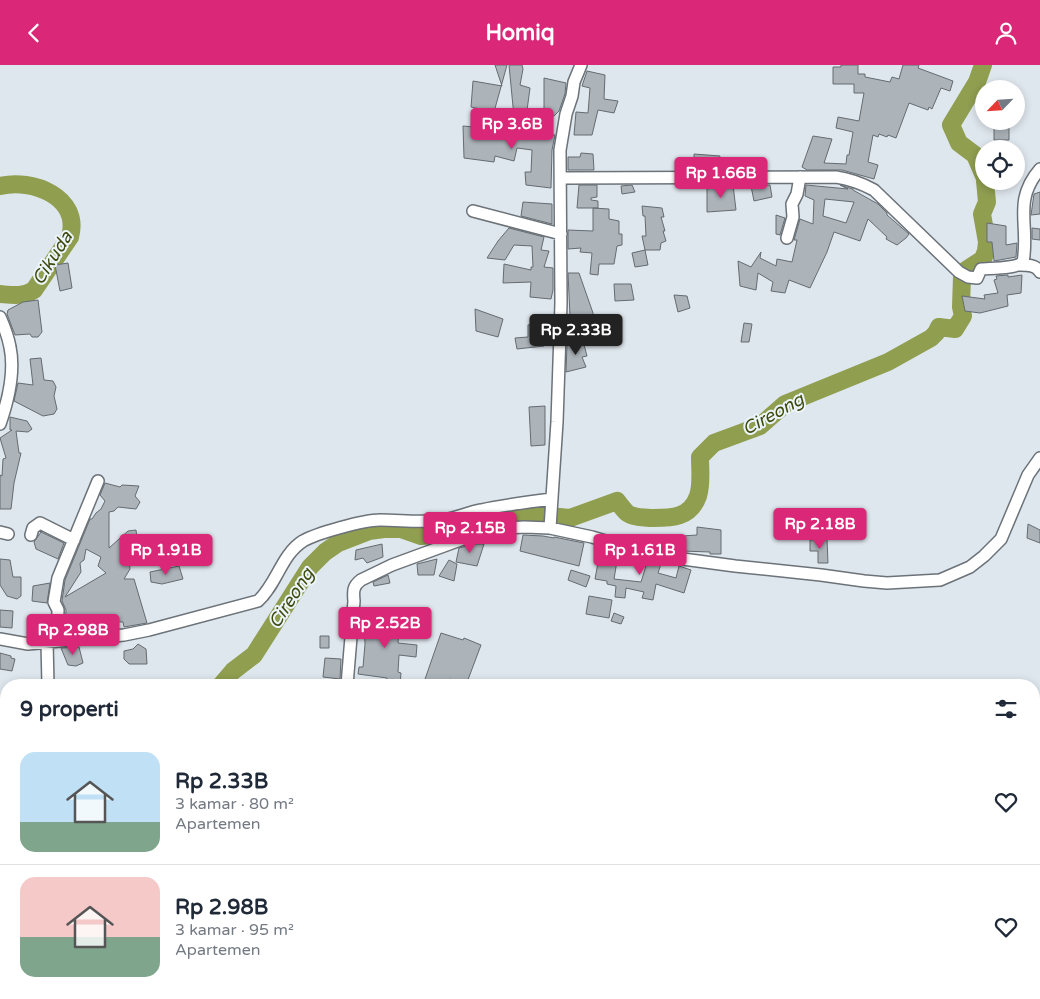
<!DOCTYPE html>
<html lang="id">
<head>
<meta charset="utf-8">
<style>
  :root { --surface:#fff; --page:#f6f6f7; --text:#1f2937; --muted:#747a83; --line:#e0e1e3; --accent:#db2777 }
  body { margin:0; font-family:"Varela Round",sans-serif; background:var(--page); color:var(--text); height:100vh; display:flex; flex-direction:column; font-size:19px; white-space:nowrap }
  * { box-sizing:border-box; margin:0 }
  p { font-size:16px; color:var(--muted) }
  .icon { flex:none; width:28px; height:28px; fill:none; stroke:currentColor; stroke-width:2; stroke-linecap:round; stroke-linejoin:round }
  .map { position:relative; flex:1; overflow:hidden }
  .panel { position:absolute; left:0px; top:614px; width:1040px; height:321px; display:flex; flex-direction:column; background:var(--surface); border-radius:20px 20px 0 0; box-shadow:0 2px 8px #0003 }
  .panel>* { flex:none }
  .needle { width:32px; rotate:245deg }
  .buttons { position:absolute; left:975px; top:15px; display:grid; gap:10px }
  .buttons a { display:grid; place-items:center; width:50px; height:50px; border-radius:50%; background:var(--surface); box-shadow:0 2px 8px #0003; font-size:25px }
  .price { position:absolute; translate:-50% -42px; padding:0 11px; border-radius:5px; background:var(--accent); color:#fff; font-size:16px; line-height:32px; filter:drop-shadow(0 1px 2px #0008) }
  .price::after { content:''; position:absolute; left:50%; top:30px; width:15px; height:11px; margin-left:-8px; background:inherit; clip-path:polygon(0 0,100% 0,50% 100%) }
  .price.on { background:#222; color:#fff }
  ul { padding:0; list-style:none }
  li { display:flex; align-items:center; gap:15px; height:125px; padding:0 20px }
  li+li { border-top:1px solid var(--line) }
  li span { display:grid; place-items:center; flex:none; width:140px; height:100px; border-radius:15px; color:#555 }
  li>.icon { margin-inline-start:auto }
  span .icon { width:60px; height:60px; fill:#fffc; stroke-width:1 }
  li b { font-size:21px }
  h2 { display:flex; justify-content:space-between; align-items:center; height:60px; padding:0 20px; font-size:21px }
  header { display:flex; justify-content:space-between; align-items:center; height:65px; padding:0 20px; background:var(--accent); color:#fff; font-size:22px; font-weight:700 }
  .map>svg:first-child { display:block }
</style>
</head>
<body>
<header><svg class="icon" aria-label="back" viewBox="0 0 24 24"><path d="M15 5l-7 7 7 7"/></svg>Homiq<svg class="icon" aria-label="person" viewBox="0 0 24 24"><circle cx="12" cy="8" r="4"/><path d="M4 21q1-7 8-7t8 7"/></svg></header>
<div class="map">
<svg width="1040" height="934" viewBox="0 0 1040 934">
  <rect width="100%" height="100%" fill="#dfe7ee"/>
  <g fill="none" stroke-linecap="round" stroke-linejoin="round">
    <path stroke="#8f9e4f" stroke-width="18" d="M983,0L977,17L951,60L959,78L975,90L984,111
      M0,121C32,113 81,132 70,172L34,225C23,232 12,230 0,229
      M221,620L233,606L254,590L310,502L325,487L338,478L369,466L384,464H401L421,471L452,468L478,455L516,448L570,453L617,436C620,440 624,445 627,448C634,453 642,452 650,453C670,453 690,454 698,431C702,419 700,405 700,392L714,378L760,361L785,339L888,297L931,273L936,268L939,262L955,264L963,251L961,242L962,211L966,205L983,194L986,186L987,177L982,149L987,137L985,116
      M153,934L156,929"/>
  </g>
  <path fill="#acb3b9" stroke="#656c71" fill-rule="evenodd" d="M495,0H507L494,47L471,42L473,16L502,21Z
    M509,0H522L523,4L520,20L530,23L526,53L514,52Z
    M841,0H858V9H865V12L890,17L892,12L899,14L903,0H919L918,3L953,16L950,26L941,23L932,44L929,42L928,45L909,38L896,73L888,70L887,72L879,69L878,72L873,70L868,97L878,100L874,114L842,105H807L802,102L813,71L832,74L824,98L846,99L847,90H849L853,67L836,63L838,52L859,56L864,28H854V19H833V2H841Z
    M587,6L605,10L604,34L618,36L614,48L598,45L592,70H574L576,47L588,48L590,23L582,21Z
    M544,13L566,18L565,29L559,46L554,51L544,50Z
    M994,56H1002V61H1009V75H994Z
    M463,61L497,64V66L555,70L552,85L551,123L526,120L525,107H531L532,85L517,83L514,96L495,91L494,97L464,93Z
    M581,88L593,89L594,105H568V92H580Z
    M694,89L720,91L717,105H694Z
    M579,120H597V132L591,133V135L598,136V143H577Z
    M632,120L635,127L622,129L621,121Z
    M725,120H733L736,145L707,147V124Z
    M770,120L772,132L754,136L751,121Z
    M806,120L848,124L840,120L853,124V125L878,139L887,148V150L909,169L906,173L897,180L886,174L887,172L868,154L860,176L834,167L827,187L810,223L789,215L785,228L771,226L773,217L758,208L756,225L740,221L738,196L751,202L761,187L760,193L776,201L777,194L792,197L797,175H794L800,154L813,159L814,135L805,131ZM825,134L854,137L846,158L823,151Z
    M1040,127V149L1031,150L1034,129Z
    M523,137L552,139V159L521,151Z
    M642,141L662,143L664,152H661L665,166H663L666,176L661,178L660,185H645L642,171H646L645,151H643Z
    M593,143L609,144V154L619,156V169H622V180L617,181L614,199H599L598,210L590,209L592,188L580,187L581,183L568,184V165L593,166Z
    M776,150L785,153L780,170L776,169Z
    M987,158L1006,161V180L1017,178L1016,192L994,196L992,177H987Z
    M509,163L544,172L541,185L549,186L544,202L553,203V225L551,234L530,232L531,217L503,218L504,199L531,205V202H533L532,181L514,180L505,195L487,193L498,176Z
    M1032,163L1040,164V175L1032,174Z
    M645,185L648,200L635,202L632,188Z
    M68,198L72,223L60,226L55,200Z
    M568,208H579L593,248L594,269L585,270L583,259L569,262L568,251H570Z
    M1008,210V212L1022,210L1021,228L1007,230L1008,241L980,248L965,246L962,231L985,234L984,230L998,228L994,215L997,214L996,211Z
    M614,219H631L634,235L615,236Z
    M674,230L687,231L690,243L678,247Z
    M38,235L42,267L38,272H32L30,269L15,270L7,249L8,245L23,237Z
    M475,244L503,254L498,272L476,266Z
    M550,256L552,273L544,274V281L517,284L515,273L528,272V260Z
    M744,258L752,259L749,277H741Z
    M583,276L587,291L582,292L586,302L566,307L567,279Z
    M41,293L44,315L53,316L56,322L54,331L57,344L54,349L43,351L14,336L18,318L33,320L30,294Z
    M545,341V380L531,381L529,342Z
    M10,352L27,356L32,364L28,367L16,366L19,388H21L14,418L11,444H0V410L2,411L3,394L6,393L0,373L12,365H10Z
    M105,418L120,422L122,420L139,421L135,431L140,437L136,444L118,442L114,446L109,447V483L128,466L136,465L138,481L127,480L130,504L124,514H134L147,558L124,562L123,557L106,556L101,565L65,568L66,545L62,536L65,515L90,454H92L96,448L101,444L105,436L100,430ZM86,484L101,492L98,501L106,508L65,532L81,507L80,498L84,495Z
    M1028,459L1040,465V478L1027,473Z
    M697,462L721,465V489H710V487L682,486V471L697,470Z
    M41,467L64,478L58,494L36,484L34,477Z
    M523,470L543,471L554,473V472L584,478L579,501L520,486Z
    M827,474L828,498H818V486H810V475Z
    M382,479L383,492L367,498L363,493L355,495L356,485Z
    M474,479H484L477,501L456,497L459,483Z
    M600,487L618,490L614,514L641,517L646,501L620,494L621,488L661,499L658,508L676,513L679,501L691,505L684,528L656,519L653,535L642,533L644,527L626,523L625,533L615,532L616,521L607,519V516L595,514Z
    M0,494L10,495L13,512H21V531L17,534L7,531L0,520Z
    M437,494L434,510H418L417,499Z
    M449,495L457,499L454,516L439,511Z
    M179,501L183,514L162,519L151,517L150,507Z
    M571,505L590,511L586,522L568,515Z
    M388,510L390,518L374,521L373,517Z
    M50,518L47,538L32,536L33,521Z
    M589,531L612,535L609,553L586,549Z
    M0,545L13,546L12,563L0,562Z
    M381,548L400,550L398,578L417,580L416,592L399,590L398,607L401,608L400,620H386L387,613L358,609L359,602H363L365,579L364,556L380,555Z
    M614,548L624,552L621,559L611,556Z
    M441,568L463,575L464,573L481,580L466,620L450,614L448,620H423Z
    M320,571H329V583H320Z
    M138,579L146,584L147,599H129L124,594V586L133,584Z
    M79,582L83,598L76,601L68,600L61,583Z
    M0,588L11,591V593L15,594L12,606L0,604Z
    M325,593L341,594L340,614L323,612Z"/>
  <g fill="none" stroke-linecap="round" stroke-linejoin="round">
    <defs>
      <path id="street" d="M562,113L836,112C850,114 861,118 874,125L959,207L968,212L977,213L981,204C992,203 1016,204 1023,197C1030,161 1012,136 1040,104
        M473,146L561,169
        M787,173L793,152L792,139L797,129L800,112
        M1020,200C1028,200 1036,200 1040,207
        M0,252C4,261 8,271 10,282C15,306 8,336 0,359
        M550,463L557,357L561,238L560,85L566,49L572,31L574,17L581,0
        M0,467L8,469
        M31,470L33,463L40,458L74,475
        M0,574L28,579L124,570L149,565L258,536C277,519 281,490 303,476C317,468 364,455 380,455C401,455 423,458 444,455C457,453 469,447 481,445C504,440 528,437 552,434
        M57,576L58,545L54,537L58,513L98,416
        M47,577L48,620
        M347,620L354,536C353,526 353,521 361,515L392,500L463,474L507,463L524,462L550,463L592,472L653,490L735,501L821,510L864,516L887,518L940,515L970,502L984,491L1001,474L1028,410L1040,393
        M0,825L6,826
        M1034,846L1039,852L1035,906
        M719,929V934
        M929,929V934
        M226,934L227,929"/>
    </defs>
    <use href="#street" stroke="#6b7278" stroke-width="14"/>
    <use href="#street" stroke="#fff" stroke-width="11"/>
  </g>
  <g text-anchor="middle" stroke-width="4" stroke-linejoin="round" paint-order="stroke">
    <g font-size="18" font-style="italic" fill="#3f490c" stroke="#ecf5fb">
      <text transform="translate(52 193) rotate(-58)" y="6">Cikuda</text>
      <text transform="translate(773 349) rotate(-29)" y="6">Cireong</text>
      <text transform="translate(291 533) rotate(-57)" y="6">Cireong</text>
    </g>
  </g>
</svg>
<div class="buttons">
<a><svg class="needle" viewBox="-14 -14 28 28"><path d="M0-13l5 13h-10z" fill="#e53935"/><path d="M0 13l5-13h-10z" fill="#747a83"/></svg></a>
<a><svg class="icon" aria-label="locate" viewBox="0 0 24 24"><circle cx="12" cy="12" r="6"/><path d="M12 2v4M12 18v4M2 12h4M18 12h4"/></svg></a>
</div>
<b class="price" style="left:512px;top:85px">Rp 3.6B</b>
<b class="price" style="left:721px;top:134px">Rp 1.66B</b>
<b class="price on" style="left:576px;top:291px">Rp 2.33B</b>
<b class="price" style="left:820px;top:485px">Rp 2.18B</b>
<b class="price" style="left:470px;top:489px">Rp 2.15B</b>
<b class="price" style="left:166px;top:511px">Rp 1.91B</b>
<b class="price" style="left:640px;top:511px">Rp 1.61B</b>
<b class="price" style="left:385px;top:584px">Rp 2.52B</b>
<b class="price" style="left:73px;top:591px">Rp 2.98B</b>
<section class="panel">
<h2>9 properti<svg class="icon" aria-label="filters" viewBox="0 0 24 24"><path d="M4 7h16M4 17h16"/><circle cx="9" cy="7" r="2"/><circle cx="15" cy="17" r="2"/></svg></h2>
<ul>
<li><span style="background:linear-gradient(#bfe0f5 70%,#7fa58c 0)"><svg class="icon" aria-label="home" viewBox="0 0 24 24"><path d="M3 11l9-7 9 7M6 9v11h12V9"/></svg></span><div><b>Rp 2.33B</b><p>3 kamar · 80 m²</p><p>Apartemen</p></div><svg class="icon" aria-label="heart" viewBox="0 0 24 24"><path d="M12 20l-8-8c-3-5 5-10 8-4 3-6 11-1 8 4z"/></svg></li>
<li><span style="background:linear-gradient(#f6c9c9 60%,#7fa58c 0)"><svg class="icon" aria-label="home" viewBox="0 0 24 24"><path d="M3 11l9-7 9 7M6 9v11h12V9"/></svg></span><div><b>Rp 2.98B</b><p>3 kamar · 95 m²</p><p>Apartemen</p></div><svg class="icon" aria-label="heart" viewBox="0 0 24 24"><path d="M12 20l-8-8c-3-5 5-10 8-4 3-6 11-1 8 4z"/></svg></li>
</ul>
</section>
</div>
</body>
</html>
